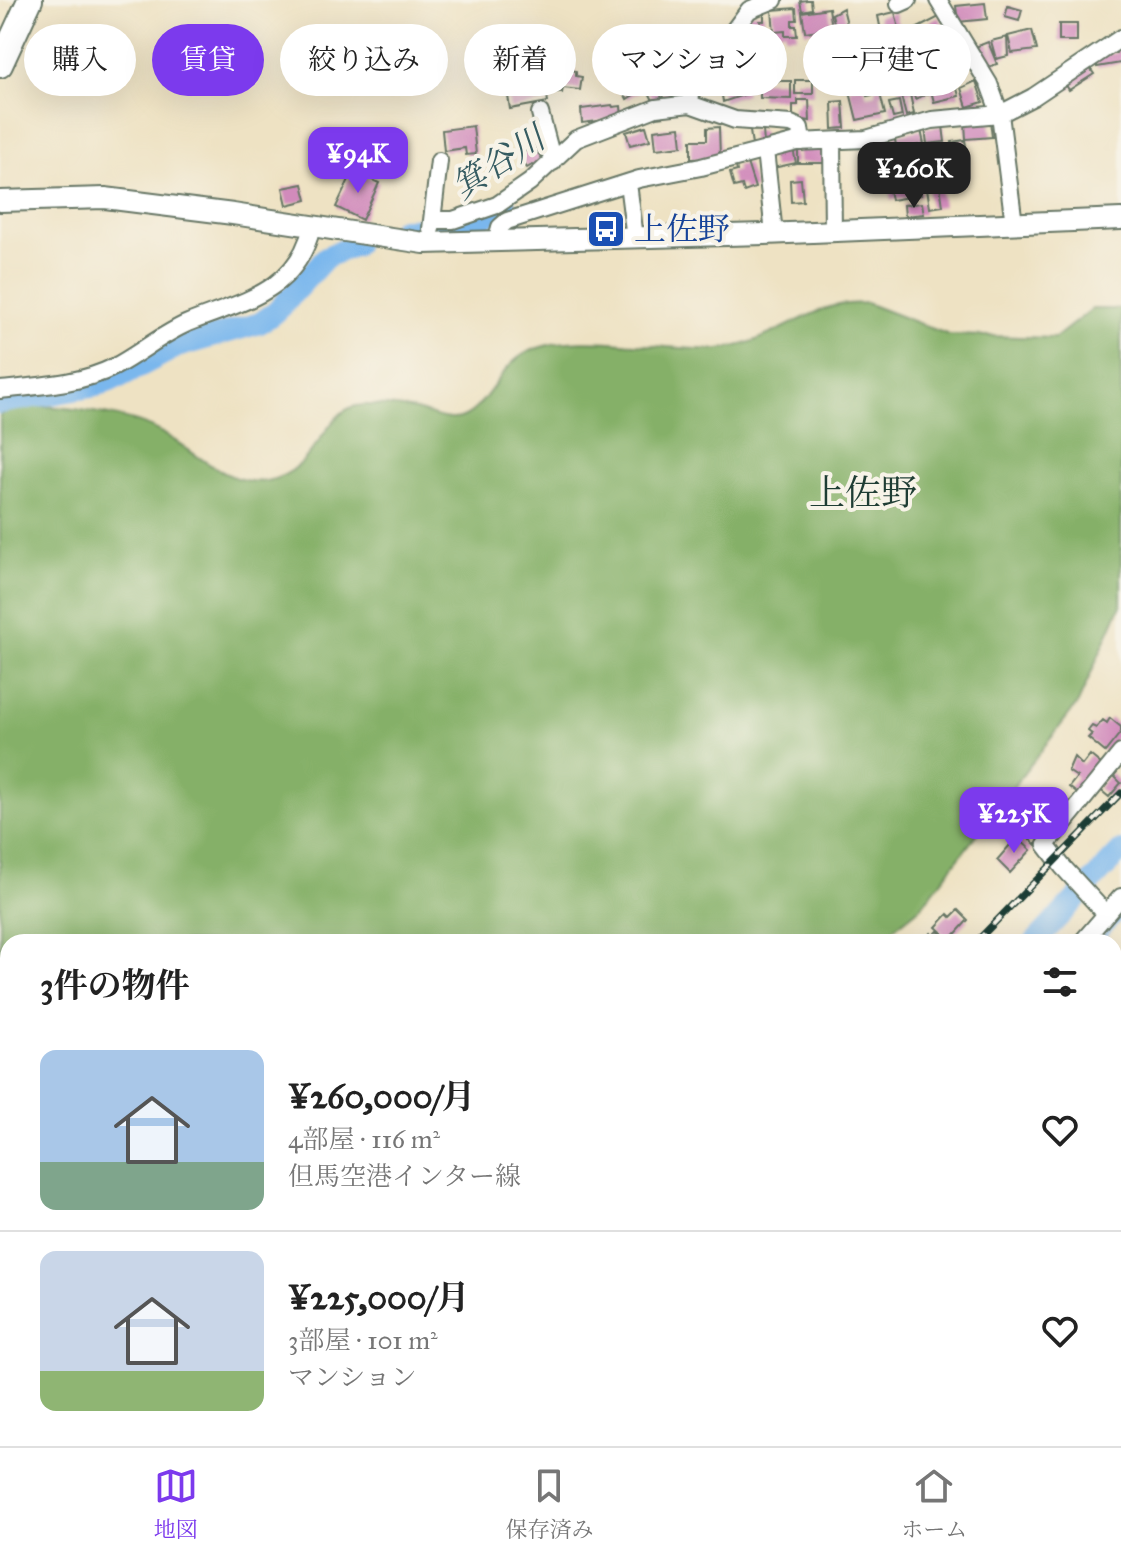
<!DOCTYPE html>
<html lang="ja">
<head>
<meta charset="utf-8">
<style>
  :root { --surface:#fff; --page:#f2f2f2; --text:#222; --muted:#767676; --line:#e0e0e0; --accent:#7c3aed }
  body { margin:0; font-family:"IM FELL Great Primer","Noto Serif JP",serif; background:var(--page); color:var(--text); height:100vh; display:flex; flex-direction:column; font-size:30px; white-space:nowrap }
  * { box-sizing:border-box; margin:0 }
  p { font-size:26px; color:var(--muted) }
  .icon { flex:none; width:44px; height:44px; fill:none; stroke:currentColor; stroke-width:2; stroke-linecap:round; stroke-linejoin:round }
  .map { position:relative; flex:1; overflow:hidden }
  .side { position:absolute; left:0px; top:934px; width:1122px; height:512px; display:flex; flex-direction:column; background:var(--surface); border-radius:24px 24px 0 0; box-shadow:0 8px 32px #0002 }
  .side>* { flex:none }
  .hud { position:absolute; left:24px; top:24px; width:1074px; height:72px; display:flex; gap:16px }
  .price { position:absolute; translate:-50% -68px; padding:0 18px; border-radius:16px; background:var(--accent); color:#fff; font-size:26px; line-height:52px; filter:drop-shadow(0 2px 4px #0008) }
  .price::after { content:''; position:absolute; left:50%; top:48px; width:24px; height:18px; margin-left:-12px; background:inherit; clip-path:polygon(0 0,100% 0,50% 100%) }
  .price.on { background:#222; color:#fff }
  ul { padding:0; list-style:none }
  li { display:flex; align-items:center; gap:24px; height:200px; padding:0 40px }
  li+li { border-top:2px solid var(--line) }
  li span { display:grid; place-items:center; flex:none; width:224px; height:160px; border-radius:16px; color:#555 }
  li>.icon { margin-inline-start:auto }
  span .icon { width:96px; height:96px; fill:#fffc; stroke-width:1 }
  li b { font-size:34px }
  h2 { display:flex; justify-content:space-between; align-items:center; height:96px; padding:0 40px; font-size:34px }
  .chip { padding:0 28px; border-radius:36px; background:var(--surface); box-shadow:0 8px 32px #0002; font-size:28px; line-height:72px }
  .chip.on { background:var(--accent); color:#fff }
  .menu { display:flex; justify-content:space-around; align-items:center; height:112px; border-top:2px solid var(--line); background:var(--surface); font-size:22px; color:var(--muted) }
  .menu a { display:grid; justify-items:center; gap:4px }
  .menu .on { color:var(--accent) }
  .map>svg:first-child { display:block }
</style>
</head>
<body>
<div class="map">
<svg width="1121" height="1446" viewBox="0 0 1121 1446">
  <rect width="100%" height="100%" fill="#f7f3e8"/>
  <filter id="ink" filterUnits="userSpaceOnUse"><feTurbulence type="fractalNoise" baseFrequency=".0125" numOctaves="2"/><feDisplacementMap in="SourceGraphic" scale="16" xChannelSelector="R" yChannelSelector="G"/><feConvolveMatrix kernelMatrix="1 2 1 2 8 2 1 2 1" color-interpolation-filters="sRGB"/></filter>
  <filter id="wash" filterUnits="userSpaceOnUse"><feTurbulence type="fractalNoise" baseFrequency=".006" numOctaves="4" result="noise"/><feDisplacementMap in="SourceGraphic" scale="32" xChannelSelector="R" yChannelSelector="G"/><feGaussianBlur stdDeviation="1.8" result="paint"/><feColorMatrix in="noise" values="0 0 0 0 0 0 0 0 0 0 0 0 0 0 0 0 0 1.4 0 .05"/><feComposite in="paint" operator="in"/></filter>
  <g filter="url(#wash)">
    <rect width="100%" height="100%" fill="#eee2c3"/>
    <path fill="#85b068" stroke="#52764e" stroke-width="2" d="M866,303L949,335L1055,338L1092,309H1121V605L1078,703L921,907L877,942H8V1438H96L68,1446H0V414C11,411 24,406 35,406C65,406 122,415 148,426C187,441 221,487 266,481C317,473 322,413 356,406C368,403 397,407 410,409C426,411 448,424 463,417C486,407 499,370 521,356C569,325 663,353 718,349C759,346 792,320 830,307C841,303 855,304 866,303Z"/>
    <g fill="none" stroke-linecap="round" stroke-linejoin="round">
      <path stroke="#7ab7ed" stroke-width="4" d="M1099,942L1121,918
        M804,1446L806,1438"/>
      <path stroke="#7ab7ed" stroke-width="22" d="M402,229L464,227L506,206
        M0,403L97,386L116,379L177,347L260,323L277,311L326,257L355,245
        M1035,942L1121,851
        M380,1446L399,1438"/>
    </g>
    <g id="blocks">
      <path fill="#d18bbb" d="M807,0H811L812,9L802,11L800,1Z
        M985,3L987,19L958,22L956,6Z
        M1008,6L1022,10L1019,21L1005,17Z
        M796,8L797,20H792V26H796L797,36H785V31L774,32L772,10Z
        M829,8L832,28L805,32L802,12Z
        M843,8L851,40L839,43L832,14Z
        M895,12L902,42L889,45L885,30L881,31L878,16Z
        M749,13H764V21H760L761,27L746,28Z
        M939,17L946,31L920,46L912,31Z
        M1059,24H1077V41H1059Z
        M1032,30L1037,50L1012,53L1008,36Z
        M1007,37L1008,56L996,59L991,41Z
        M953,40L967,67L956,73L951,62L946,65L937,48Z
        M852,42L857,57L826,70L819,50Z
        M988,42L997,64L983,69L975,47Z
        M1121,46V63L1097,67L1096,59L1103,55L1116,53V47Z
        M734,55L740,63L734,68L730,79L741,77L746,94L723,102L720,82L726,70L722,68L718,71L715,68Z
        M902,55H928V66H906V63H902Z
        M1087,64L1094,74L1069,90L1063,80Z
        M653,67L660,79L627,99L620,85Z
        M912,67L913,71L918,69L928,94L915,99L913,91L902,95L894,74Z
        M563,69L576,71V76L582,77L580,90L563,88L562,93L550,91L551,82L541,81L542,71L562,73Z
        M931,69L934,79L924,82L921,72Z
        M954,77L959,96L934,102L929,83Z
        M686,78L687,98L664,101L663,88L671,86L670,80Z
        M795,80H813V94H795Z
        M754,81H791V99L760,98V92H754Z
        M976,81L983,102L967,107L961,88Z
        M864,85L867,96L876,94L875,88L882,87L883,94H880L885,114L857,120L849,88Z
        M658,86L663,102L655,104L647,89Z
        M546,89L548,102L510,109L508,96Z
        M910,94L914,114L906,116L901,96Z
        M798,100H809L810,121L793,118V105H798Z
        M843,101L845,128L833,129L832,102Z
        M899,101L902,116L893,118L889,103Z
        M612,105L613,107L621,106L622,118L582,123L581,109Z
        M990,121L992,137L966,139L965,123Z
        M473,126L476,154L466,155L465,148L444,151L442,130Z
        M646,126L650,140L630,145L626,132Z
        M943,126L945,142L927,144L925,128Z
        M680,127L682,146L656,149L654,130Z
        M719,127L720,158L691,159V140H707V128Z
        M763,130L764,144L752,145L750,131Z
        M921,130L924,144L897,150L894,135Z
        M965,140L967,152L953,153L952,142Z
        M948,145L949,173H931L930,146Z
        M533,146L543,160L534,167L532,165L527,168L519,156Z
        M798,146H827V163H798Z
        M793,148L796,163L773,168L770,152Z
        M747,163L755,188L744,192L742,185L734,187L730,173L737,171L736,166Z
        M890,165L893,181L884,182L881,166Z
        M353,171L379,183L362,220L336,207Z
        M879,171L880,180L869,182L867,172Z
        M801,179L803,201L791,202L790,180Z
        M918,180L921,195L891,200L888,185Z
        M303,184L307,200L287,205L283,188Z
        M940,186L943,206L930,208L927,188Z
        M922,203L924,214L905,216L904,205Z
        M1110,718L1121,727V732L1105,752L1088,738L1092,734L1088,731L1092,726L1096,728L1103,720L1107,723Z
        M1090,755L1102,765L1078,794L1069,787L1077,777L1068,771L1074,757L1082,765Z
        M1111,773L1121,783L1109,797L1098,788Z
        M1058,797L1068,806L1047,830L1039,823Z
        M1030,821L1045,834L1036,845L1024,834L1027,830L1024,828Z
        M1017,837L1031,850L1010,873L997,860Z
        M958,910L968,920L950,940L936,927L948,914L951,917Z
        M938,931L948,942H921L931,933L933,936Z
        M1114,1152L1121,1160V1196L1114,1187Z
        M648,1438H702L708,1446H654Z
        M828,1438H842L837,1446L824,1443Z
        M846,1438H886L881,1446H840Z"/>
    </g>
  </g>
  <g filter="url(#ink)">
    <use href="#blocks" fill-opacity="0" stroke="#677766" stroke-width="2"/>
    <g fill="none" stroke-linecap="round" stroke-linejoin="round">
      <defs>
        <path id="minor" d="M938,0L989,84L1000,114L1014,224
          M899,4L908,0
          M690,104L693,75L717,53L749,10L774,0
          M540,113L553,162
          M832,141L833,231
          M765,150L774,234
          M628,183L635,238
          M432,220H453L497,205L530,182L576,139L656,108L690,104L735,120L791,124L800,128L802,142
          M431,229L439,161
          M496,242L500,227L507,221L639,179L701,167L797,142L866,139L932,120L1000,114L1033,97L1121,38
          M0,390C37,386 81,384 114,367C139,354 162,334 188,323C242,301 296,293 312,227
          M1106,914L1062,866L1046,845L1121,753
          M1082,942L1121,897
          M744,1446L748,1438"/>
        <path id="major" d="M0,201L105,198L233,214L424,243L765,234L1121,219"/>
        <path id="highway" d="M0,65L30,0
          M1114,1336L1121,1330
          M979,1446L989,1438"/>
      </defs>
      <use href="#minor" stroke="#677766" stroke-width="20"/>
      <use href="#major" stroke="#677766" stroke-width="24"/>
      <use href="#highway" stroke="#677766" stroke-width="28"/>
      <use href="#minor" stroke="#fff" stroke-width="16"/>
      <use href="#major" stroke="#fff" stroke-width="20"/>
      <use href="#highway" stroke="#fff" stroke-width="24"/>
      <defs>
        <path id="rail" d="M976,942L1121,793
          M282,1446L297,1438"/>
      </defs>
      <use href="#rail" stroke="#1f3d34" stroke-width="7"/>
      <use href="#rail" stroke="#f7f3e8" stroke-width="4" stroke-dasharray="12" stroke-linecap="butt"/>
    </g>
  </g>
  <defs>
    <symbol id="bus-square" viewBox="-11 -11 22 22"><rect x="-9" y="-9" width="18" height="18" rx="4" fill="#1a4fb4" stroke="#f7f3e8"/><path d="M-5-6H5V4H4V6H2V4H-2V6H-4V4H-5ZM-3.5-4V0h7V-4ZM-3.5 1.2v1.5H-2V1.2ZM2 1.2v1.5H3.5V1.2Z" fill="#fff"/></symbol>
  </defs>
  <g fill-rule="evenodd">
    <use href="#bus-square" x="584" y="207" width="44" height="44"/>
  </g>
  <g text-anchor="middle" stroke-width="8" stroke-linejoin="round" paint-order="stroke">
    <g font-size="32" fill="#164399" stroke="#f7f3e8" text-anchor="start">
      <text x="634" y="240">上佐野</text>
    </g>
    <g font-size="34" font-style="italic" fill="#365c62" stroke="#f7f3e8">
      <text transform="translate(498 162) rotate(-33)" y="12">箕谷川</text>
    </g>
    <g font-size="36" fill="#1f3d34" stroke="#f7f3e8">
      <text x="863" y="505">上佐野</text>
    </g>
  </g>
</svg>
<b class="price" style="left:358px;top:195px">¥94K</b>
<b class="price on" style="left:914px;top:210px">¥260K</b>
<b class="price" style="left:1014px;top:855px">¥225K</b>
<div class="hud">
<a class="chip">購入</a>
<a class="chip on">賃貸</a>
<a class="chip">絞り込み</a>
<a class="chip">新着</a>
<a class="chip">マンション</a>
<a class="chip">一戸建て</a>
</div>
<section class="side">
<h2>3件の物件<svg class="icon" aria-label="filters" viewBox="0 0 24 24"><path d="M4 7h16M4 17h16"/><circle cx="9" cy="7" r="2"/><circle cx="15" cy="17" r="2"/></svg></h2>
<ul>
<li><span style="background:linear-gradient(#a9c7e8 70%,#7fa58c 0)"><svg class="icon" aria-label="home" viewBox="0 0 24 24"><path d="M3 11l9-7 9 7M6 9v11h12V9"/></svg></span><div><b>¥260,000/月</b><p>4部屋 · 116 m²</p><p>但馬空港インター線</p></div><svg class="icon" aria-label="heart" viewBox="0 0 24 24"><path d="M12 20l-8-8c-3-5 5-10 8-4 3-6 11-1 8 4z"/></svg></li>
<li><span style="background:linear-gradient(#c9d6e8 75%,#8fb573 0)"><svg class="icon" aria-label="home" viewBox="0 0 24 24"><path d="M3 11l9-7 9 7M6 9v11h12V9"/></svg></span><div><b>¥225,000/月</b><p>3部屋 · 101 m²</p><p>マンション</p></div><svg class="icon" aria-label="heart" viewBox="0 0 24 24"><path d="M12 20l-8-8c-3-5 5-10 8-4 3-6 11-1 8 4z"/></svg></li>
</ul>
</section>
</div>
<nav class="menu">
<a class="on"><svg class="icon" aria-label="map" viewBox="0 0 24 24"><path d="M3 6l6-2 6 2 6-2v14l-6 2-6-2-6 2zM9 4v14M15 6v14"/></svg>地図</a>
<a><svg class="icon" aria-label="saved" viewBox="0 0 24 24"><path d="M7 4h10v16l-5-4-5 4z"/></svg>保存済み</a>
<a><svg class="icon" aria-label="home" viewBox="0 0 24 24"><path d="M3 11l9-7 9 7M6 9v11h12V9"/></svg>ホーム</a>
</nav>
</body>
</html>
